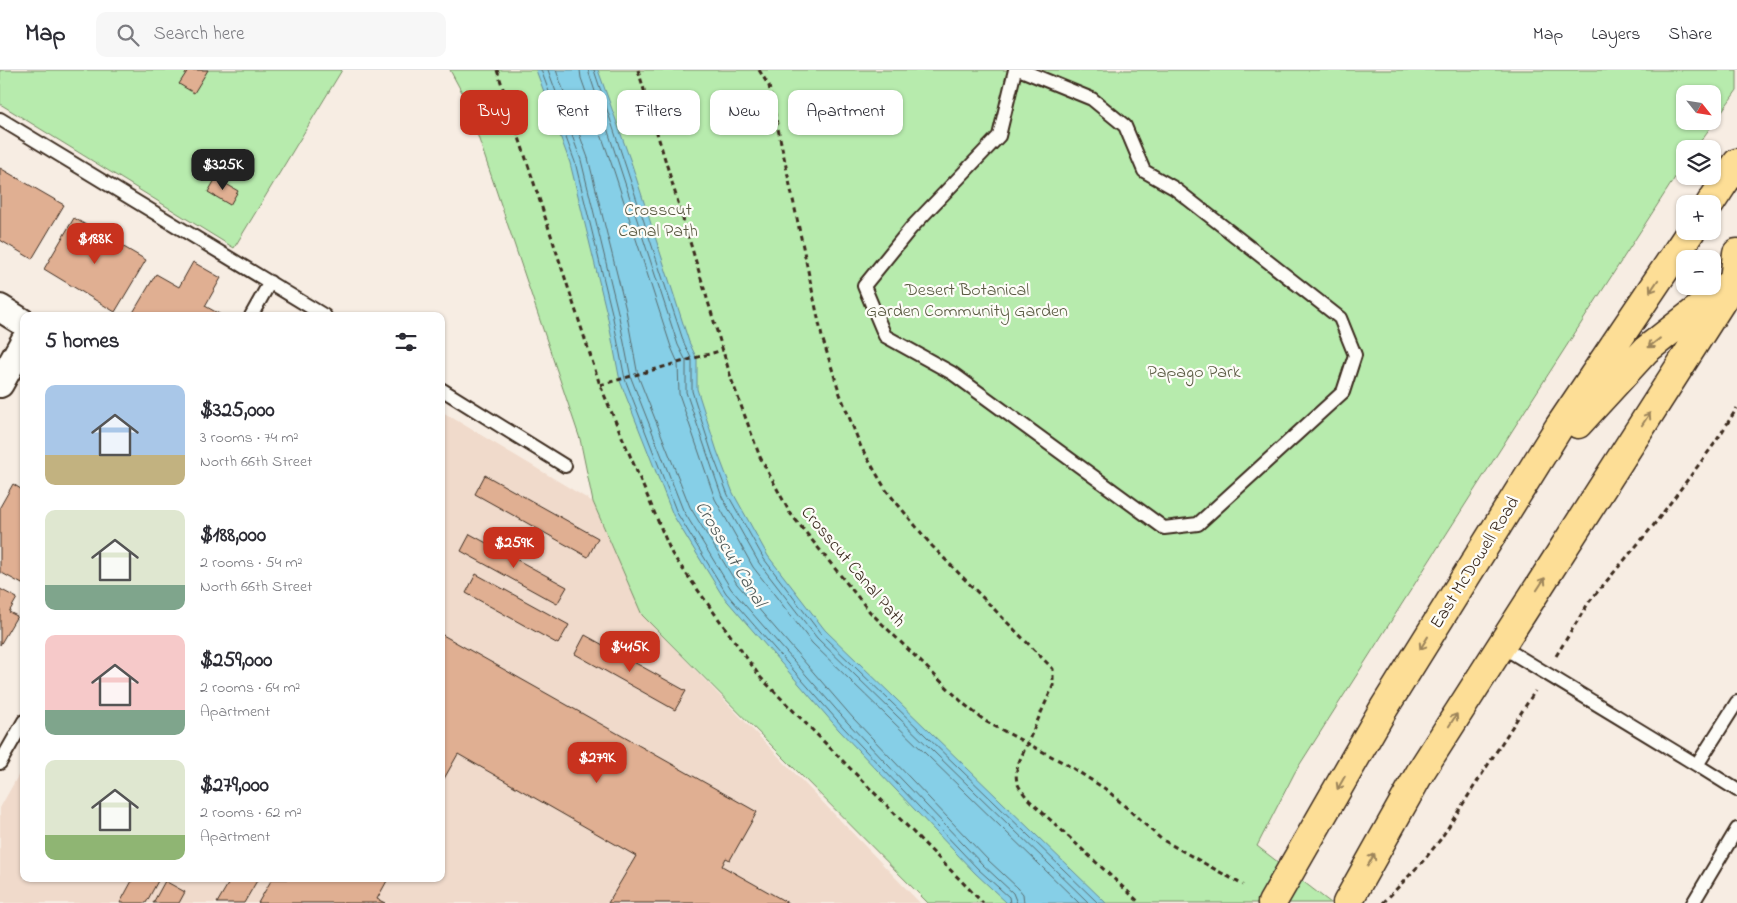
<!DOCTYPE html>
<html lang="en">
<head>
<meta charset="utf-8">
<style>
  :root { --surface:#fff; --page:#f7f7f7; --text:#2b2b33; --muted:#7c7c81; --line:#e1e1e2; --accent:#c8321e }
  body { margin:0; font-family:"Indie Flower",sans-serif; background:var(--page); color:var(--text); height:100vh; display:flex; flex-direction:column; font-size:19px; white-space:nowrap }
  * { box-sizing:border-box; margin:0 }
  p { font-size:16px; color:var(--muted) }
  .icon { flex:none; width:28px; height:28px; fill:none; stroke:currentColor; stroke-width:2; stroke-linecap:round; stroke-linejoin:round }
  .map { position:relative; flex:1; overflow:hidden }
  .side { position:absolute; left:20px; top:242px; width:425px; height:570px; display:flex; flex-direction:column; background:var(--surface); border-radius:10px; box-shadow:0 1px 4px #0004 }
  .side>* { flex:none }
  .top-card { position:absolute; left:460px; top:20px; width:475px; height:45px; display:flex; gap:10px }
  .needle { width:32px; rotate:120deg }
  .controls { position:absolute; left:1676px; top:15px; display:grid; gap:10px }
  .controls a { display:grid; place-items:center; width:45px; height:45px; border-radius:10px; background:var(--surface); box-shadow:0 1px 4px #0004; font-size:25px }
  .price { position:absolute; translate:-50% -42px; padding:0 11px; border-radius:10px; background:var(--accent); color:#fff; font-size:16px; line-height:32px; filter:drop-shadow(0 1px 2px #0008) }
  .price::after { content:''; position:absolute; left:50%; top:30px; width:15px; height:11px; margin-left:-8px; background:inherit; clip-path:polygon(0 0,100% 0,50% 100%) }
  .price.on { background:#222; color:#fff }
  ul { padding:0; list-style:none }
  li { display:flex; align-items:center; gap:15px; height:125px; padding:0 25px }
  li span { display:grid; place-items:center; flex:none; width:140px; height:100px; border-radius:10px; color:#555 }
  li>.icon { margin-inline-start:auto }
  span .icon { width:60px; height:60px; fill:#fffc; stroke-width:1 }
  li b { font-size:21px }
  h2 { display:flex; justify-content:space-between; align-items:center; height:60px; padding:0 25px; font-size:21px }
  .tag { padding:0 18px; border-radius:10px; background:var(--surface); box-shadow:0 1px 4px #0004; font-size:18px; line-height:45px }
  .tag.on { background:var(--accent); color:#fff }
  header { display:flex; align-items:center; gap:30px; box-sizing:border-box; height:70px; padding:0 25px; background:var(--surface); border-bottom:1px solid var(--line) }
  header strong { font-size:24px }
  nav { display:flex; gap:28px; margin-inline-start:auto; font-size:18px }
  .search { width:350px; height:45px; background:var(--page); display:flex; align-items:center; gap:12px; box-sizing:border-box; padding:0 18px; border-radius:10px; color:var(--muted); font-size:19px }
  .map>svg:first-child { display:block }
</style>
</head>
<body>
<header>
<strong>Map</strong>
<div class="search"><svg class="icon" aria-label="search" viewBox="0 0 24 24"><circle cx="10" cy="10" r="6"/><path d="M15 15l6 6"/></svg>Search here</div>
<nav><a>Map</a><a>Layers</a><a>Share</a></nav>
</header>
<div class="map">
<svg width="1737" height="833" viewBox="0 0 1737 833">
  <rect width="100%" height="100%" fill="#f7ede3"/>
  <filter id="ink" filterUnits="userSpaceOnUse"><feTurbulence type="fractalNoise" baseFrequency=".02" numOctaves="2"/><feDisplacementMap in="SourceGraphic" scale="10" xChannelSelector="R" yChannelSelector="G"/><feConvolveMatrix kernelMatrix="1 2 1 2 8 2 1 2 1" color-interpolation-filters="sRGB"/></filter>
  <g filter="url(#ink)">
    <path fill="#f0dacb" d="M441,341L593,432L642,545L920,833H0V738L24,695V809H441Z"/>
    <path fill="#b7ebad" stroke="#798a66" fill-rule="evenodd" d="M0,0H342L234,178L0,34Z
      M450,0H1737V20L1695,79H1685V92L1533,328L1295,702L1257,776L1331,833H928L642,545L593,432L580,369L465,28ZM1685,24H1712V51H1685Z"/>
    <path fill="#86cfe7" stroke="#688d97" d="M536,0H598L632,95L689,272L697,289V319L717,381L733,423L768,486L825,560L1106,833H1007L975,803L839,660L722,525L673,445L620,311L607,244L570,93Z"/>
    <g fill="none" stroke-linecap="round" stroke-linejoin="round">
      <path stroke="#596c6e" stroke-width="1" d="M541,0L575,92L612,243L625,309L677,443L726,523L843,657L978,799L1009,827L1010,833
        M548,0L581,90L618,242L631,308L683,440L731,519L848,653L983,795L1013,823L1017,833
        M556,0L588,88L626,240L638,306L690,437L737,514L853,648L988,790L1018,818L1023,824L1024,833
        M580,0L581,8L614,101L671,277L678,293L679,324L715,429L753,497L812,573L1079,833
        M588,0L678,275L686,291V322L722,427L759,493L817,568L1089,833
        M594,0L684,273L692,290V321L712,383L728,425L764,489L821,564L1098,833"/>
    </g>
    <path fill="#e0af92" stroke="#3b2a1e" d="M188,0H208L194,23L179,14Z
      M0,98L64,135L32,189L0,170Z
      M216,108L238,121L230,135L208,122Z
      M74,148L146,190L115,242L44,199Z
      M193,192L221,208L205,236L223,246H131L156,204L179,217Z
      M485,405L598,468L588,487L475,424Z
      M13,414L24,421V515L0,502V437Z
      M470,464L567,517L557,534L461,481Z
      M476,504L569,555L558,574L466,523Z
      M0,519L17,528L9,542L17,546L0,575Z
      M441,564L757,742L730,790L726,788L722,796L788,833H608L636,786L458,684L441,714Z
      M585,565L686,621L675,640L575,584Z
      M133,809H159L146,833H120Z
      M231,809H258L244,833H217Z
      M272,809H388L377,829L385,833H258Z
      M165,811L185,822L179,833H153Z"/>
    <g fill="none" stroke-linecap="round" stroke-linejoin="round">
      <defs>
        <path id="lane" d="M1015,0L999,66L911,158L864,216L885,266L952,303L1164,458L1198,454L1343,322L1355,285L1340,248L1174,118L1144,101L1125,56L1092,29L1021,0
          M0,49L325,246
          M251,246L270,212
          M441,319L565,396
          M1501,576L1697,695
          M1737,632L1697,695L1737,720
          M0,693L24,651
          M1693,833L1737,759"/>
        <path id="street" d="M0,238L24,253
          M0,314L24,271"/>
        <path id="primary" d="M1710,134L1737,93
          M1578,354L1646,280L1734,211L1737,183
          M1272,833L1384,638L1559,357L1691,161
          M1347,833L1421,701L1737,207"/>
      </defs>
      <use href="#lane" stroke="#3b2a1e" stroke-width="16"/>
      <use href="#street" stroke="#3b2a1e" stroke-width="30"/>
      <use href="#primary" stroke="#3b2a1e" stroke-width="31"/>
      <path stroke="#3b2a1e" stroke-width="3" stroke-dasharray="5 4" stroke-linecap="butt" d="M497,0L600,315L672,484L761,608L983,833
        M638,0L732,311L760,387L790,443L870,542L964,634L985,651L1066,694L1107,720L1161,769L1243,815
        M759,0L769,16L822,267L840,324L861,377L886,420L932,476L1053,599V616L1019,692C1013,711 1017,715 1029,730L1140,833
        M600,315L723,280
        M1556,586L1589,532L1653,456L1715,373L1737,338
        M1383,833L1424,790L1440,770L1535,621"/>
      <use href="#lane" stroke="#fdfcf7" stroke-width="12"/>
      <use href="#street" stroke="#fdfcf7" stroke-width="26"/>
      <use href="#primary" stroke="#fdde96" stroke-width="28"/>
    </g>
    <defs><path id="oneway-shaft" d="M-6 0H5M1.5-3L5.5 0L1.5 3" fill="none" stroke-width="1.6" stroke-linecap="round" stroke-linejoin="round" transform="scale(1.25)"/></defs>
    <g stroke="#9c845a">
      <use href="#oneway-shaft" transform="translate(1654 216) rotate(124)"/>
      <use href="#oneway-shaft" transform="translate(1654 273) rotate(142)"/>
      <use href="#oneway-shaft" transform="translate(1646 349) rotate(-57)"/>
      <use href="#oneway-shaft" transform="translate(1541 514) rotate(-57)"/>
      <use href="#oneway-shaft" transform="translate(1424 573) rotate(122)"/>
      <use href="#oneway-shaft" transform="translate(1453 650) rotate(-57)"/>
      <use href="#oneway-shaft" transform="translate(1341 713) rotate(120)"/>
      <use href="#oneway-shaft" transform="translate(1371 790) rotate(-61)"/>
    </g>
  </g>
  <g text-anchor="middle" stroke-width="4.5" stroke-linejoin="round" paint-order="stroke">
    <g font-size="18" fill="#5a5a42" stroke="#fdfcf7">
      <text x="658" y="145">Crosscut<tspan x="658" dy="21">Canal Path</tspan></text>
      <text x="967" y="225">Desert Botanical<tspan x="967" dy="21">Garden Community Garden</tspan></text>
      <text x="1194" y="307">Papago Park</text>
    </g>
    <g font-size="18" fill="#3b2a1e" stroke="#fdfcf7">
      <text transform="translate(1474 492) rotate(-58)" y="6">East McDowell Road</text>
      <text transform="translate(854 496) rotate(50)" y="6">Crosscut Canal Path</text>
    </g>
    <g font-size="19" font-style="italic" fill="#525c5a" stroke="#fdfcf7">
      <text transform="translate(732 483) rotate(59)" y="7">Crosscut Canal</text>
    </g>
  </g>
</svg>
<div class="controls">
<a><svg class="needle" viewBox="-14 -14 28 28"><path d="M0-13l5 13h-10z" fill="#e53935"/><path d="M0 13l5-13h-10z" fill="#7c7c81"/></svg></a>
<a><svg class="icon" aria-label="layers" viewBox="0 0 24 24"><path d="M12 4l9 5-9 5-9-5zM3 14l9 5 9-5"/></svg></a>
<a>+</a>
<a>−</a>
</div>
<b class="price on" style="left:223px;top:121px">$325K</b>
<b class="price" style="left:95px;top:195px">$188K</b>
<b class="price" style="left:514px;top:499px">$259K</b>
<b class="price" style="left:630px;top:603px">$415K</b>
<b class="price" style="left:597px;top:714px">$279K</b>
<div class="top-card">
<a class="tag on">Buy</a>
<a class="tag">Rent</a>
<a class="tag">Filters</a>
<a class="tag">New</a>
<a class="tag">Apartment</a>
</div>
<section class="side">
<h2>5 homes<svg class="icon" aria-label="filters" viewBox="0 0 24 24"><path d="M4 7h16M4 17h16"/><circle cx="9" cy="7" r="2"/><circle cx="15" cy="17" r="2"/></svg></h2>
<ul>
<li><span style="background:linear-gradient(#a9c7e8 70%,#c2b280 0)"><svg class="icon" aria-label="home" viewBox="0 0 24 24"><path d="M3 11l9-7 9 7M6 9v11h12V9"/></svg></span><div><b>$325,000</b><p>3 rooms · 74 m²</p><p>North 66th Street</p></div></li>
<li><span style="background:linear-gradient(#dfe7d0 75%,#7fa58c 0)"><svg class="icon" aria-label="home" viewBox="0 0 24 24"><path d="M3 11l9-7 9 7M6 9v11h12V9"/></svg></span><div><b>$188,000</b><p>2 rooms · 54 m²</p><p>North 66th Street</p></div></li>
<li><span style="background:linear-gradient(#f6c9c9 75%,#7fa58c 0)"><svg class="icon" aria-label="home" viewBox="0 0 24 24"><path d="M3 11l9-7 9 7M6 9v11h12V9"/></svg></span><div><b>$259,000</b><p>2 rooms · 64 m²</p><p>Apartment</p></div></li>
<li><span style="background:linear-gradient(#dfe7d0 75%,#8fb573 0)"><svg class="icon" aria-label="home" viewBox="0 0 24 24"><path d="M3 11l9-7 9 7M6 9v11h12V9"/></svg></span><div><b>$279,000</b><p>2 rooms · 62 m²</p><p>Apartment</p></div></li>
</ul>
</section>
</div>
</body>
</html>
